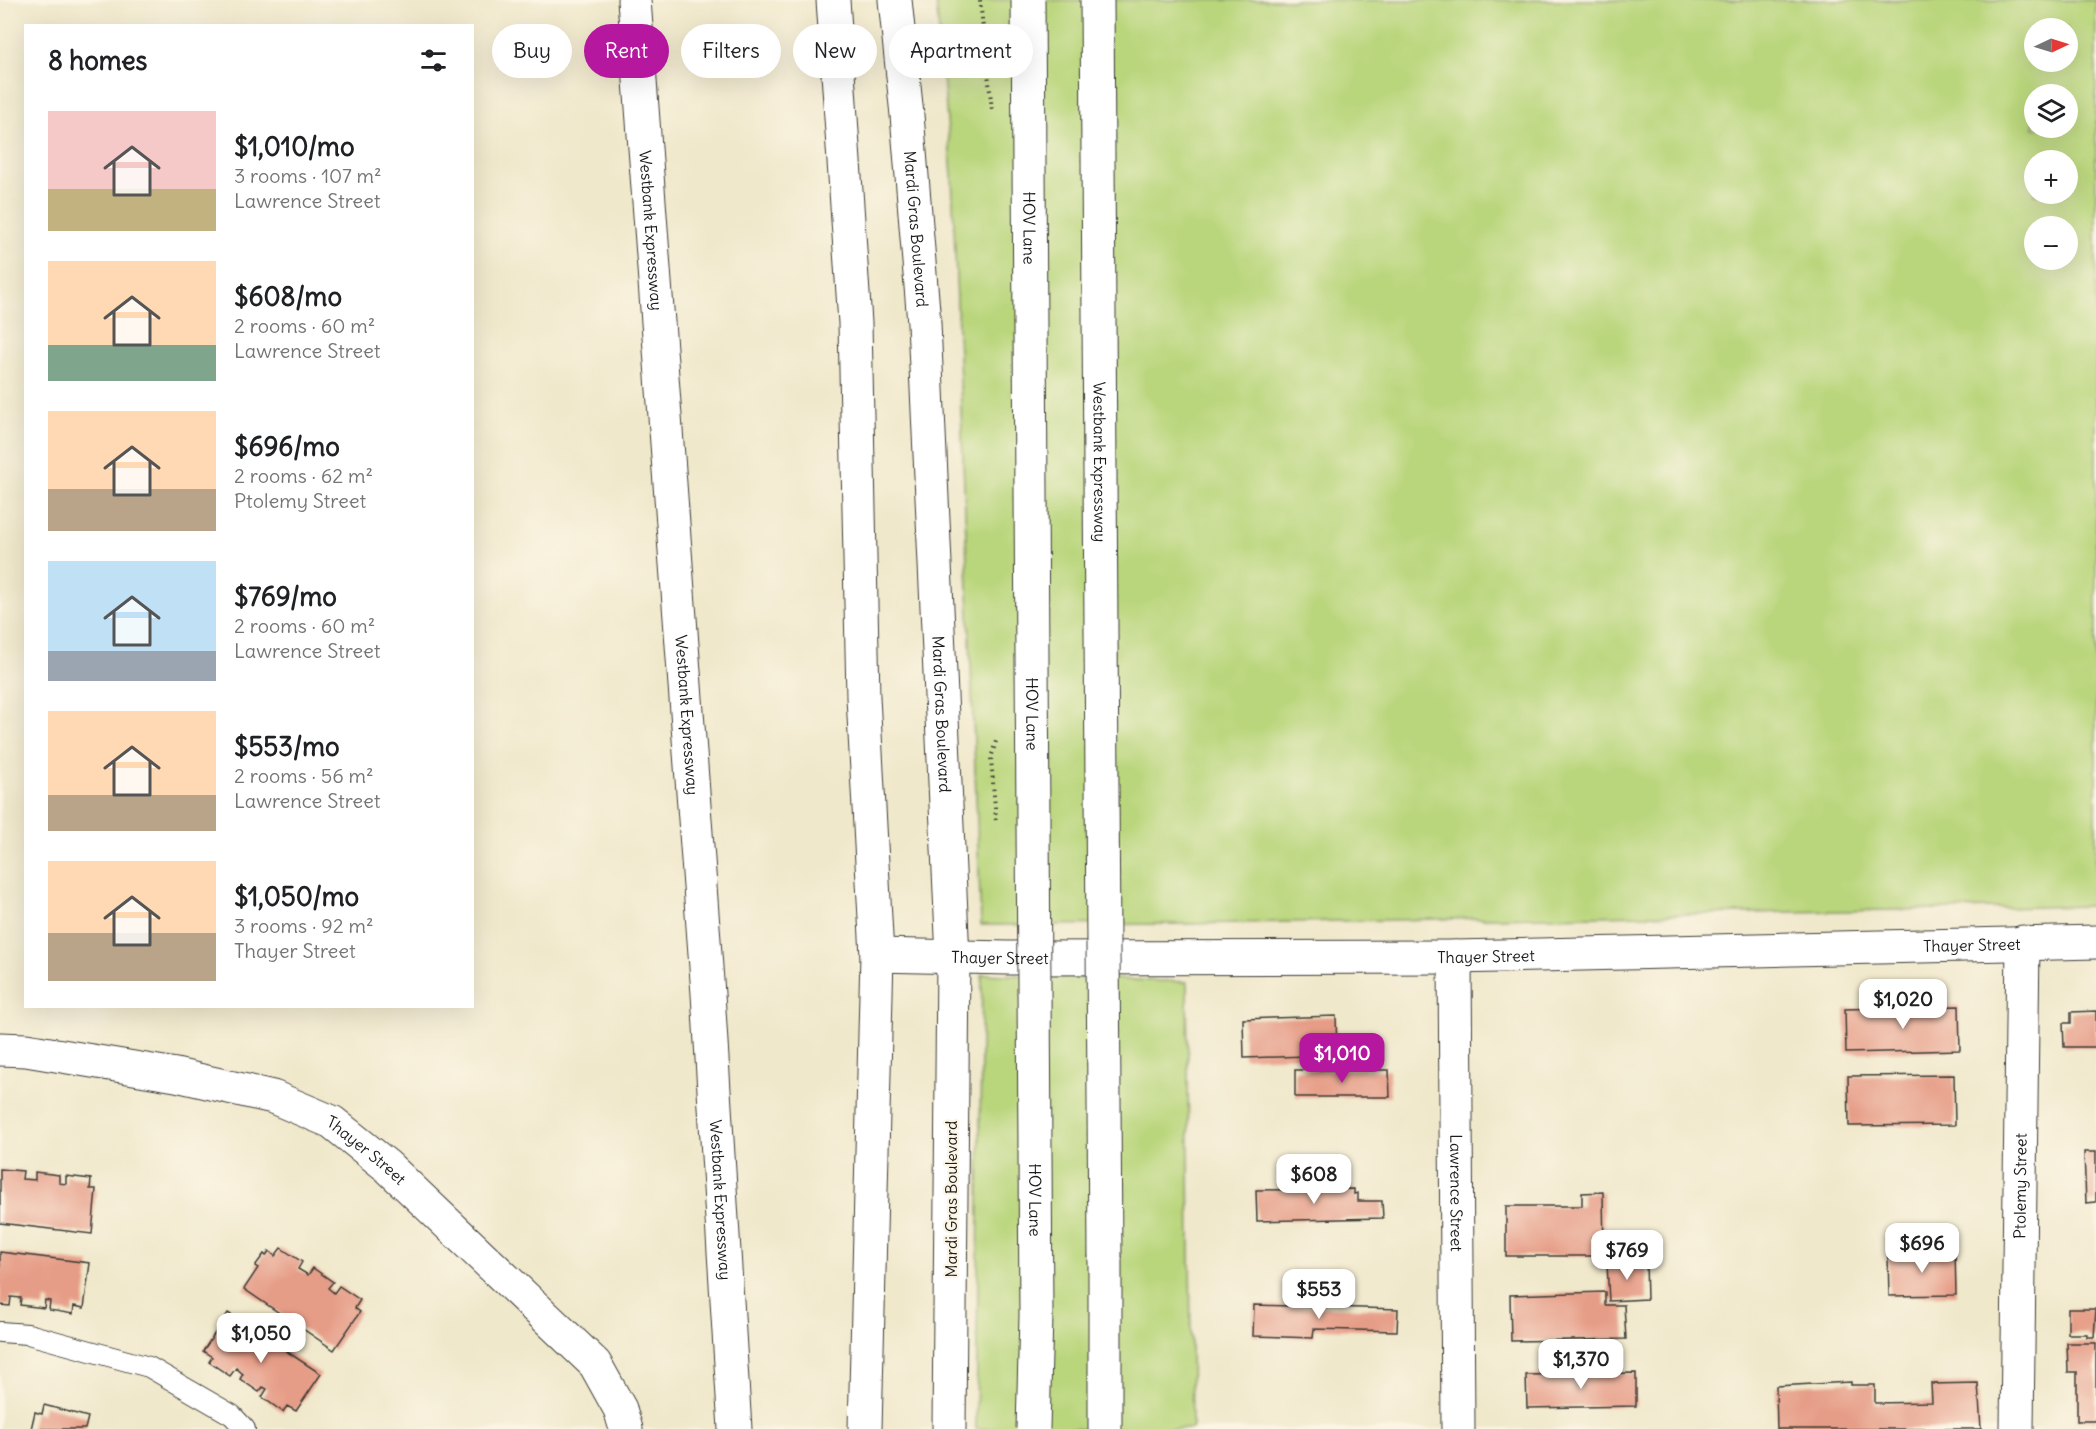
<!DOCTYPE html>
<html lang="en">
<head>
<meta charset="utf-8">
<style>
  :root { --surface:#fff; --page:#f6f6f6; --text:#202124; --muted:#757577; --accent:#b5179e }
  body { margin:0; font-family:Delius,sans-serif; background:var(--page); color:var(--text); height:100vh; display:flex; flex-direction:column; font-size:22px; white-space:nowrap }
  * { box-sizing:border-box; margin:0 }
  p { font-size:20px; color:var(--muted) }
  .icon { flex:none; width:33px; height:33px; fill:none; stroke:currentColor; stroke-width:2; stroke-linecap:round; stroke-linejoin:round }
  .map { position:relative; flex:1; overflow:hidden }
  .sheet { position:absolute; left:24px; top:24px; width:450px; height:984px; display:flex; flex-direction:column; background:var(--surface); border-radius:0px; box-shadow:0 6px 24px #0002 }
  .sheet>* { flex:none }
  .top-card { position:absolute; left:492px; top:24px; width:570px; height:54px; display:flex; gap:12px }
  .needle { width:39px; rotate:86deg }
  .buttons { position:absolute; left:2024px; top:18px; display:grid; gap:12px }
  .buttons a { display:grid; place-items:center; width:54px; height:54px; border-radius:50%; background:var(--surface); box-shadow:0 6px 24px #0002; font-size:30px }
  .price { position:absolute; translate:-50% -51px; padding:0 14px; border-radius:12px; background:#fff; color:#222; font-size:20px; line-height:39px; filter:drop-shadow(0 2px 3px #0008) }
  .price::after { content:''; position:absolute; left:50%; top:36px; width:18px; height:14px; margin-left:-9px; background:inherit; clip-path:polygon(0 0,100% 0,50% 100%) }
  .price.active { background:var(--accent); color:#fff }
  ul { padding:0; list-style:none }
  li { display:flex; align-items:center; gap:18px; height:150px; padding:0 24px }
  li span { display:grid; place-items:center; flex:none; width:168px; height:120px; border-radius:0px; color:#555 }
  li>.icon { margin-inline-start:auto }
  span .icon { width:72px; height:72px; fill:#fffc; stroke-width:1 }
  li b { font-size:26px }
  h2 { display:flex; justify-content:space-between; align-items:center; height:72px; padding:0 24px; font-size:26px }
  .pill { padding:0 21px; border-radius:27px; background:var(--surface); box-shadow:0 6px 24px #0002; font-size:21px; line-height:54px }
  .pill.active { background:var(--accent); color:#fff }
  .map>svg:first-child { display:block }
</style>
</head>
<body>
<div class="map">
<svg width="2096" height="1429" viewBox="0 0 2096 1429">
  <rect width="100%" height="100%" fill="#fcf5e5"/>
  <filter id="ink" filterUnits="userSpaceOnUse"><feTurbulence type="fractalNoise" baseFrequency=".0167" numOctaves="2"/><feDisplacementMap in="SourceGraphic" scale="12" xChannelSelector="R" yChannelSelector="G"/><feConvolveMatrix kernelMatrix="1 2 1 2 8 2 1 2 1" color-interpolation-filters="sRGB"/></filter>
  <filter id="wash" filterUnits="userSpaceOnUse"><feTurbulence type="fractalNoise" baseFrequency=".008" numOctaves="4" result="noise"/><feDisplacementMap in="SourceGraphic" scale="24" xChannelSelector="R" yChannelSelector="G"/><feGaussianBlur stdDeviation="1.35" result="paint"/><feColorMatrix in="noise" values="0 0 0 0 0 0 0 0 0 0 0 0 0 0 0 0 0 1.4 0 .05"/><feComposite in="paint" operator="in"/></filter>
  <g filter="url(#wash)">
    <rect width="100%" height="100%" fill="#f0e8cb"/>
    <path fill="#b9d67c" stroke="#6a794c" stroke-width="1.5" fill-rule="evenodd" d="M936,0H2096V906L1185,924L981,925L952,175ZM2034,28H2067V62H2034ZM2034,94H2067V128H2034ZM2034,160H2067V194H2034ZM2034,226H2067V260H2034Z
      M982,974L1187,982L1192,1429H976Z"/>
    <g id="blocks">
      <path fill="#e69d87" d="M1959,1006L1960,1050L1846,1053L1845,1009Z
        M2096,1011V1047H2064L2063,1023H2071V1012Z
        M1336,1016L1337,1055L1244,1058L1243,1019Z
        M1295,1070H1389L1390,1097H1295Z
        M1954,1075L1955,1125L1849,1126L1848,1076Z
        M2084,1152H2096V1202L2086,1203Z
        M0,1169L23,1171L22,1179L35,1180V1172L59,1175V1183L66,1184V1176L91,1179L90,1189H96L92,1234L0,1223Z
        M1354,1189V1194L1358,1193V1201H1382L1383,1218L1257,1221L1256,1190Z
        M1603,1192L1604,1256H1506V1206H1582V1193Z
        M281,1248L302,1262L298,1269L308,1275L313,1268L333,1282L328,1288L334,1293L339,1286L360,1300L355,1308L360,1312L334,1350L244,1289L258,1268L255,1266L264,1254L266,1256L269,1251L275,1256Z
        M0,1252L90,1263L84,1308L74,1306L73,1314L49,1310L50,1301L45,1300L44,1308L20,1305L21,1298L11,1297L10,1306L0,1305Z
        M1955,1252L1956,1295L1889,1296L1888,1257H1894V1254Z
        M1646,1262L1647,1299L1609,1301L1607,1264Z
        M1605,1292V1305H1624L1626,1339L1511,1341L1510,1295Z
        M1254,1305L1398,1309L1397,1331L1314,1329L1313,1338L1253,1336Z
        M2068,1309H2096L2094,1337H2087V1334H2068Z
        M228,1313L321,1374L296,1411L287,1406L283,1412L262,1397L267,1389L263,1387L259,1392L240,1379L243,1374L236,1368L230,1376L209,1362L212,1357L203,1351Z
        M2067,1343H2096V1421H2077V1372H2068Z
        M1636,1373V1406L1527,1408L1526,1375Z
        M1851,1382V1385H1875V1403L1932,1402L1931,1384L1978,1383L1981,1429H1777L1776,1386Z
        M44,1405L88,1417L85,1429H31L35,1412L42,1414Z"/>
    </g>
  </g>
  <g filter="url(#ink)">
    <use href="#blocks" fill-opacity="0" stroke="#3c3b36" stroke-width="1.5"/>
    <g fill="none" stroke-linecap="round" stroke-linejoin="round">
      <defs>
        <path id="lane" d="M0,1332L28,1334L149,1367L232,1415L245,1429"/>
        <g id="street">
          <path id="s1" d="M877,955L1007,958L1455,957L2096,942"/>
          <path id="s2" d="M1455,957L1458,1429"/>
          <path id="s3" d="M0,1049L26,1050L176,1075L273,1097L332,1122L387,1166L595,1364L620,1409L626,1429"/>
          <path id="s4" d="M2017,1429L2023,942"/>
        </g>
        <g id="secondary">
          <path d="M833,0L855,323L863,697L877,955L865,1429"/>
          <path id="s5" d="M895,0L907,115L924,323L953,958L949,1429"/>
        </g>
        <g id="highway">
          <path id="s6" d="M634,0L708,994L735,1429"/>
          <path d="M1105,1258V1429"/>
        </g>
      </defs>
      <use href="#lane" stroke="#3c3b36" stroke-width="22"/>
      <use href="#street" stroke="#3c3b36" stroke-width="35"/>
      <use href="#secondary" stroke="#3c3b36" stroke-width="35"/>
      <use href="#highway" stroke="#3c3b36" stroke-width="35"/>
      <path stroke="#3c3b36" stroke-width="4" stroke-dasharray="1.5 4.5" stroke-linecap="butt" d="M980,0L992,110
        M996,820L991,758L996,741"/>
      <use href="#lane" stroke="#fff" stroke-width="20"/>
      <use href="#street" stroke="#fff" stroke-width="33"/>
      <use href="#secondary" stroke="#fff" stroke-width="33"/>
      <use href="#highway" stroke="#fff" stroke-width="33"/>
      <defs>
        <g id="highway-bridge">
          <path id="s7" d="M1028,0L1036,1316L1033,1429"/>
          <path id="s8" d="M1097,0L1105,1258"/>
        </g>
      </defs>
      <use href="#highway-bridge" stroke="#3c3b36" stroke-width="35" stroke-linecap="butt"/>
      <use href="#highway-bridge" stroke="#fff" stroke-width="33"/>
    </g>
  </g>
  <g text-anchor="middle" stroke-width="4.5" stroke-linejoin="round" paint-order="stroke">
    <g font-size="16" fill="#1c1c1c" stroke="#fcf5e5">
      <text dy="6" stroke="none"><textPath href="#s5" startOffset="230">Mardi Gras Boulevard</textPath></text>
      <text dy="6" stroke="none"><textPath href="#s7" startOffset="228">HOV Lane</textPath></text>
      <text dy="6" stroke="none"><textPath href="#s6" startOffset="231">Westbank Expressway</textPath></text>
      <text dy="6" stroke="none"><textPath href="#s8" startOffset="462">Westbank Expressway</textPath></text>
      <text dy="6" stroke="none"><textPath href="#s6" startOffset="717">Westbank Expressway</textPath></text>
      <text dy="6" stroke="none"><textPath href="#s5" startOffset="716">Mardi Gras Boulevard</textPath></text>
      <text dy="6" stroke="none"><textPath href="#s7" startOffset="714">HOV Lane</textPath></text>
      <text dy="6" stroke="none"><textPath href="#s1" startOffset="1095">Thayer Street</textPath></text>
      <text dy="6" stroke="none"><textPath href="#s1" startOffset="609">Thayer Street</textPath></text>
      <text dy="6" stroke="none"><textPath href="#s1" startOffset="123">Thayer Street</textPath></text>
      <text dy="6" stroke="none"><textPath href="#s3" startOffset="386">Thayer Street</textPath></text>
      <text dy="6" stroke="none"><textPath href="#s4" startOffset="243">Ptolemy Street</textPath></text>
      <text dy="6" stroke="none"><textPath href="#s2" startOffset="236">Lawrence Street</textPath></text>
      <text dy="6" stroke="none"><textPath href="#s6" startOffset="1203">Westbank Expressway</textPath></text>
      <text transform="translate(951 1199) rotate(-90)" y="6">Mardi Gras Boulevard</text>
      <text dy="6" stroke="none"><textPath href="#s7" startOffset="1200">HOV Lane</textPath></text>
    </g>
  </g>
</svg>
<div class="buttons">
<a><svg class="needle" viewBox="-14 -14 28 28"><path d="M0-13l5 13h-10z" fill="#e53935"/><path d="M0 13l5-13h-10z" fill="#757577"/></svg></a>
<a><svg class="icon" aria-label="layers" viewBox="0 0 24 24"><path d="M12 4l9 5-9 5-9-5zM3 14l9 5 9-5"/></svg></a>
<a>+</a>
<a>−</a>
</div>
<b class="price" style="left:1903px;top:1030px">$1,020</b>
<b class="price active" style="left:1342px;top:1084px">$1,010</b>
<b class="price" style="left:1314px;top:1205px">$608</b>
<b class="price" style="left:1922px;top:1274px">$696</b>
<b class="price" style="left:1627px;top:1281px">$769</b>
<b class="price" style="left:1319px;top:1320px">$553</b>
<b class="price" style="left:261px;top:1364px">$1,050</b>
<b class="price" style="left:1581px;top:1390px">$1,370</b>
<div class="top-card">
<a class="pill">Buy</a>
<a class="pill active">Rent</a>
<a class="pill">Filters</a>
<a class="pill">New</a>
<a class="pill">Apartment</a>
</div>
<section class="sheet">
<h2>8 homes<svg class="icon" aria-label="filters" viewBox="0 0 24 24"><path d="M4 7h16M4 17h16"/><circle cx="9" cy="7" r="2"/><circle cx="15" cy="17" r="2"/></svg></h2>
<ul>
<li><span style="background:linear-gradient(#f6c9c9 65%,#c2b280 0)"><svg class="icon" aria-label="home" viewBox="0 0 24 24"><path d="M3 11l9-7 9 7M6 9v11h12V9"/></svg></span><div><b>$1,010/mo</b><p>3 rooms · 107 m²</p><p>Lawrence Street</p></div></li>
<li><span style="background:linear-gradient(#ffd9b3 70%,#7fa58c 0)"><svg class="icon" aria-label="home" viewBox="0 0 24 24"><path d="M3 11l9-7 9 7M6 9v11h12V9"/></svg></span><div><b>$608/mo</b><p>2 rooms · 60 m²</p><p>Lawrence Street</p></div></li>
<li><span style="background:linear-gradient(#ffd9b3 65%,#b9a48a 0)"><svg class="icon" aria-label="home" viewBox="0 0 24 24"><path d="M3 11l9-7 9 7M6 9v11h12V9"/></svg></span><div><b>$696/mo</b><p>2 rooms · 62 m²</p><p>Ptolemy Street</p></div></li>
<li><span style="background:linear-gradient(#bfe0f5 75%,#9aa5b1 0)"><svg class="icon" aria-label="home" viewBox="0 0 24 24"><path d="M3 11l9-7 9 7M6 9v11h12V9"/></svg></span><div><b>$769/mo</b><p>2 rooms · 60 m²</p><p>Lawrence Street</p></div></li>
<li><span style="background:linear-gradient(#ffd9b3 70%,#b9a48a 0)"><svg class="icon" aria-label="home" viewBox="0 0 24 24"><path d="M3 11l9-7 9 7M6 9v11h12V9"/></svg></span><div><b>$553/mo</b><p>2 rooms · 56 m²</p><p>Lawrence Street</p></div></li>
<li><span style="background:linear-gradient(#ffd9b3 60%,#b9a48a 0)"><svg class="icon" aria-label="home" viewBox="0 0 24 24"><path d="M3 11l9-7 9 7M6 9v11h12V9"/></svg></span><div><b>$1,050/mo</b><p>3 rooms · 92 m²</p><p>Thayer Street</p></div></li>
</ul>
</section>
</div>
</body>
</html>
